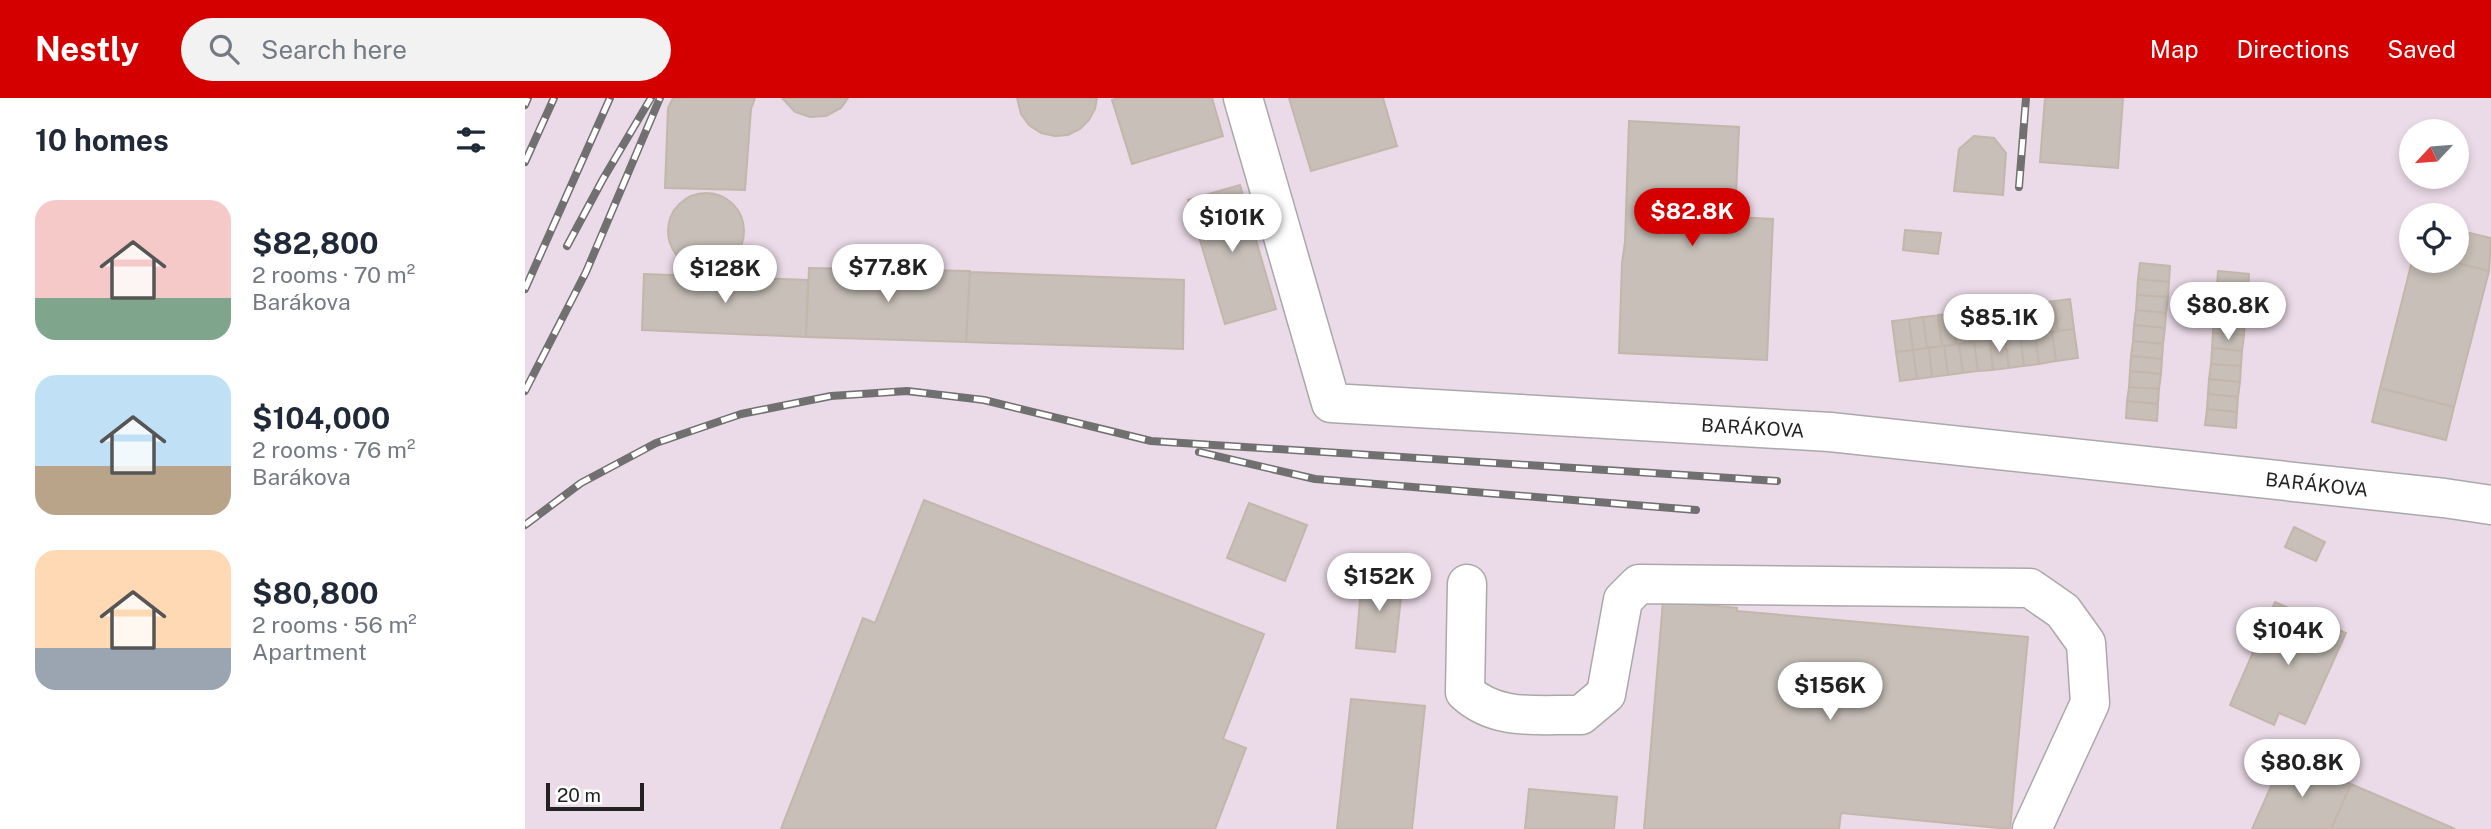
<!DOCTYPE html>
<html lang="en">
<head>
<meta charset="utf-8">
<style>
  :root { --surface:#fff; --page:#f2f2f3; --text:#1f2937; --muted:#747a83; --accent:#d40000 }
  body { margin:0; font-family:"Public Sans",sans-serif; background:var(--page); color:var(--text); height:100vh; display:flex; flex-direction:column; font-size:26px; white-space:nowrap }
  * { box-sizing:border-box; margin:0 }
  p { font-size:23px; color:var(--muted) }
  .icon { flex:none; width:38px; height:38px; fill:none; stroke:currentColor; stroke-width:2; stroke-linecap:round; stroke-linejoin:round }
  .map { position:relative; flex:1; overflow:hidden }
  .side { display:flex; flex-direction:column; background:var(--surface); width:525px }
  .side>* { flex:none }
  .needle { width:46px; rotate:244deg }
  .tools { position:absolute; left:1874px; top:21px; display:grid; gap:14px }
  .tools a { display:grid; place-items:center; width:70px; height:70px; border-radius:50%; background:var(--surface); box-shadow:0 4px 10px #0003; font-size:35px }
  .scale { position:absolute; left:21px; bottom:18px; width:98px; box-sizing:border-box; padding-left:7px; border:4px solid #222; border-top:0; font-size:19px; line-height:24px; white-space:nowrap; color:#222; -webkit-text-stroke:5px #fff; paint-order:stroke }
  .price { position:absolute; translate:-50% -60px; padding:0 16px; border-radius:24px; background:#fff; color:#222; font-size:23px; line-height:46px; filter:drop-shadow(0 2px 4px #0008) }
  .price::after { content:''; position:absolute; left:50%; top:42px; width:21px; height:16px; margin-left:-10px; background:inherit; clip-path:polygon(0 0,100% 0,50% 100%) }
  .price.active { background:var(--accent); color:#fff }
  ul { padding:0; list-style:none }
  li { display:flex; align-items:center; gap:21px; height:175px; padding:0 35px }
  li span { display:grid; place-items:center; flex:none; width:196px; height:140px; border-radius:21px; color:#555 }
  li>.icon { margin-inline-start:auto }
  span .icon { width:84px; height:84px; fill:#fffc; stroke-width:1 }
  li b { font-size:30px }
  h2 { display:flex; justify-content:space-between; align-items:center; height:84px; padding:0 35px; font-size:30px }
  header { display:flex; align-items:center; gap:42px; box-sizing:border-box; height:98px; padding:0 35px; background:var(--accent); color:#fff }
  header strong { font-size:33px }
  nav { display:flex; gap:38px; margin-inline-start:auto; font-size:24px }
  .search { width:490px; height:63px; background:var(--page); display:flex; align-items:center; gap:18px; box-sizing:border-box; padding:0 24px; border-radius:38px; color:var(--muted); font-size:26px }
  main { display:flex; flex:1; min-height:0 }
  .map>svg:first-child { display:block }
</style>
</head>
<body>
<header>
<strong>Nestly</strong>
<div class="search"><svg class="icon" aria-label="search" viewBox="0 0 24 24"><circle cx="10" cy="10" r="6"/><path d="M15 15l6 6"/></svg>Search here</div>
<nav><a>Map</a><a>Directions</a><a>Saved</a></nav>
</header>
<main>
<section class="side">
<h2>10 homes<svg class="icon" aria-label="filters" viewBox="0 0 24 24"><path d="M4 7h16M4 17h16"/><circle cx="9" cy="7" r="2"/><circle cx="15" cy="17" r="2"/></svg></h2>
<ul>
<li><span style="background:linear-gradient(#f6c9c9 70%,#7fa58c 0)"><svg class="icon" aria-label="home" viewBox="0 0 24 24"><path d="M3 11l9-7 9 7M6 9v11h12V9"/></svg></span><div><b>$82,800</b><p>2 rooms · 70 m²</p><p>Barákova</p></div></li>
<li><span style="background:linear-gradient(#bfe0f5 65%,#b9a48a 0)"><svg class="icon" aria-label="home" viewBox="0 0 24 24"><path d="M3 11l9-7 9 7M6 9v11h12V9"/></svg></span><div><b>$104,000</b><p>2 rooms · 76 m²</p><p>Barákova</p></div></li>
<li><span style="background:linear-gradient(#ffd9b3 70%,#9aa5b1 0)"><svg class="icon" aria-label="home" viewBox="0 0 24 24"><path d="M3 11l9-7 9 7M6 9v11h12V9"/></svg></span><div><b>$80,800</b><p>2 rooms · 56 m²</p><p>Apartment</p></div></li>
</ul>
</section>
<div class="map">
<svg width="1966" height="731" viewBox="0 0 1966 731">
  <rect width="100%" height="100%" fill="#f2efe9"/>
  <path fill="#ebdbe8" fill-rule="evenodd" d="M0,0H1966V731H0ZM1886,33H1932V79H1886ZM1886,117H1932V163H1886Z"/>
  <path fill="#c7bfb8" stroke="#c4b6ab" stroke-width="2" d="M148,0H230L226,11L220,92L140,90L143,10Z
    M257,0H323L316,10L301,18L285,19L270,14Z
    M492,0H572L570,11L564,22L555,31L543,37L530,38L516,35L504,27L496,16Z
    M593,0H687L698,38L607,66L587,2Z
    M764,0H858L872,48L786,73Z
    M1520,0H1598L1593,70L1515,64Z
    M1104,23L1214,29L1210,119L1248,121L1242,262L1094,255L1097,165L1100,144Z
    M1449,38L1469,40L1481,55L1478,97L1429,93L1434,51Z
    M715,87L751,211L700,226L663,102Z
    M143 133a38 38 0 1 1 76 0a38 38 0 1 1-76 0Z
    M1380,132L1416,135L1413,156L1378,152Z
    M1932,132L1966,140L1964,173L1925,163H1932Z
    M1887,163H1925L1964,173L1929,309L1855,290Z
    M1615,165L1645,168L1644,184L1613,181Z
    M284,170L445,173L441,244L281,239Z
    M1693,173L1724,176L1723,192L1692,189Z
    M445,174L659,182L658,251L441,244Z
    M119,176L283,182L281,239L117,232Z
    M1613,181L1644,184L1643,199L1612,197Z
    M1692,189L1723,192L1721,207L1691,204Z
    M1612,197L1643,199L1641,215L1611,212Z
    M1545,201L1549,231L1533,233L1529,203Z
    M1529,203L1533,233L1518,235L1515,205Z
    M1691,204L1721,207L1720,222L1689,219Z
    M1515,205L1518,235L1504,237L1500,207Z
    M1500,207L1504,237L1490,239L1485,209Z
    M1485,209L1490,239L1475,241L1471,210Z
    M1471,210L1475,241L1460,243L1456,212Z
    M1456,212L1460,243L1446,244L1442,214Z
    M1611,212L1641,215L1640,230L1609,227Z
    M1442,214L1446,244L1431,246L1427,216Z
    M1427,216L1431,246L1417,248L1413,217Z
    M1413,217L1417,248L1402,250L1398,219Z
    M1398,219L1402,250L1388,252L1384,221Z
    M1689,219L1720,222L1719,237L1688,235Z
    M1384,221L1388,252L1371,254L1367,223Z
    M1609,227L1640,230L1638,246L1608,243Z
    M1549,231L1553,260L1531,263L1527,234Z
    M1527,234L1531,263L1514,266L1510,236Z
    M1688,235L1719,237L1717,253L1687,250Z
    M1510,236L1514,266L1499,268L1495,238Z
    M1495,238L1499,268L1484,270L1480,240Z
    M1480,240L1484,270L1468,272L1465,242Z
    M1465,242L1468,272L1453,273L1449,244Z
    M1608,243L1638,246L1637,261L1606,258Z
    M1449,244L1453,273L1438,275L1434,246Z
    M1434,246L1438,275L1423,277L1419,248Z
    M1419,248L1423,277L1407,279L1404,250Z
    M1404,250L1407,279L1392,281L1388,252Z
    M1687,250L1717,253L1716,268L1686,266Z
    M1388,252L1392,281L1375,283L1371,254Z
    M1606,258L1637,261L1636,276L1605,273Z
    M1686,266L1716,268L1715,284L1684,281Z
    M1605,273L1636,276L1634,291L1604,289Z
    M1684,281L1715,284L1713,299L1683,296Z
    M1604,289L1634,291L1633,306L1602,303Z
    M1855,290L1929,309L1921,342L1847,324Z
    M1683,296L1713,299L1712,314L1682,311Z
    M1602,303L1633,306L1632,323L1601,320Z
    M1682,311L1712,314L1711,330L1680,327Z
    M399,402L739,536L698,641L721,650L690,731H256L338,520L350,525Z
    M724,405L782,427L760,483L702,460Z
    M1769,429L1800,444L1791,463L1760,449Z
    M837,477L878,481L870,554L831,550Z
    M1138,503L1212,510V513L1503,539L1485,731L1316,715L1314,731H1119Z
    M1750,504L1821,535L1780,626L1754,615L1749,627L1705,607Z
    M826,601L900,608L887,731H812Z
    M1760,657L1826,686L1806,731H1727Z
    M1826,686L1930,731H1806Z
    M1004,691L1092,699L1089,731H1000Z"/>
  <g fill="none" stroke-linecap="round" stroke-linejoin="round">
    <defs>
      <g id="minor">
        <path id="s1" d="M718,0L806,305L1305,334L1919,400L1966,407"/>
        <path d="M942,486L940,594C972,624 1015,616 1056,617L1081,596L1098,502L1114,486L1505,490L1538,513L1561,545L1565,605L1507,731"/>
      </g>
    </defs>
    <use href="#minor" stroke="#a9a9a9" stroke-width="41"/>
    <use href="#minor" stroke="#fff" stroke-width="38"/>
    <defs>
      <path id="rail" d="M0,7L3,0
        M0,64L29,0
        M1494,89L1501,0
        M42,148L78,81L126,0
        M0,191L85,0
        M0,293L61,174L135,0
        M674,354L790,381L1171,412
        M0,427L56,385L131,345L216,316L306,298L382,293L459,302L626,343L1252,383"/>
    </defs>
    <use href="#rail" stroke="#707070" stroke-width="8"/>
    <use href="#rail" stroke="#fff" stroke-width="5" stroke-dasharray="16" stroke-linecap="butt"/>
  </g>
  <g text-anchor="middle" stroke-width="6" stroke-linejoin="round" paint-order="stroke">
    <g font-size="19" fill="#222" stroke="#fff">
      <text dy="7" stroke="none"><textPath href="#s1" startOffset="740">BARÁKOVA</textPath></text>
      <text dy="7" stroke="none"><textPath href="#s1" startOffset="1307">BARÁKOVA</textPath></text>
    </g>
  </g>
</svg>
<div class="tools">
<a><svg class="needle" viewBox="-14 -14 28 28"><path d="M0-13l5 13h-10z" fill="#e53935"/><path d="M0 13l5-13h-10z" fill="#747a83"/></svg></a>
<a><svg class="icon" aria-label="locate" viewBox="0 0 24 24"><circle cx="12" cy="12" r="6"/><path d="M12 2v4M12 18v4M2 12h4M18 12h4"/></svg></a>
</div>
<div class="scale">20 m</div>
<b class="price active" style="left:1167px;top:150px">$82.8K</b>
<b class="price" style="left:707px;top:156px">$101K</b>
<b class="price" style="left:363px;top:206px">$77.8K</b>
<b class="price" style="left:200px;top:207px">$128K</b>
<b class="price" style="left:1703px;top:244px">$80.8K</b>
<b class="price" style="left:1474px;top:256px">$85.1K</b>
<b class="price" style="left:854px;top:515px">$152K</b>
<b class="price" style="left:1763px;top:569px">$104K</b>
<b class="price" style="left:1305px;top:624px">$156K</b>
<b class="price" style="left:1777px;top:701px">$80.8K</b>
</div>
</main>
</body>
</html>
